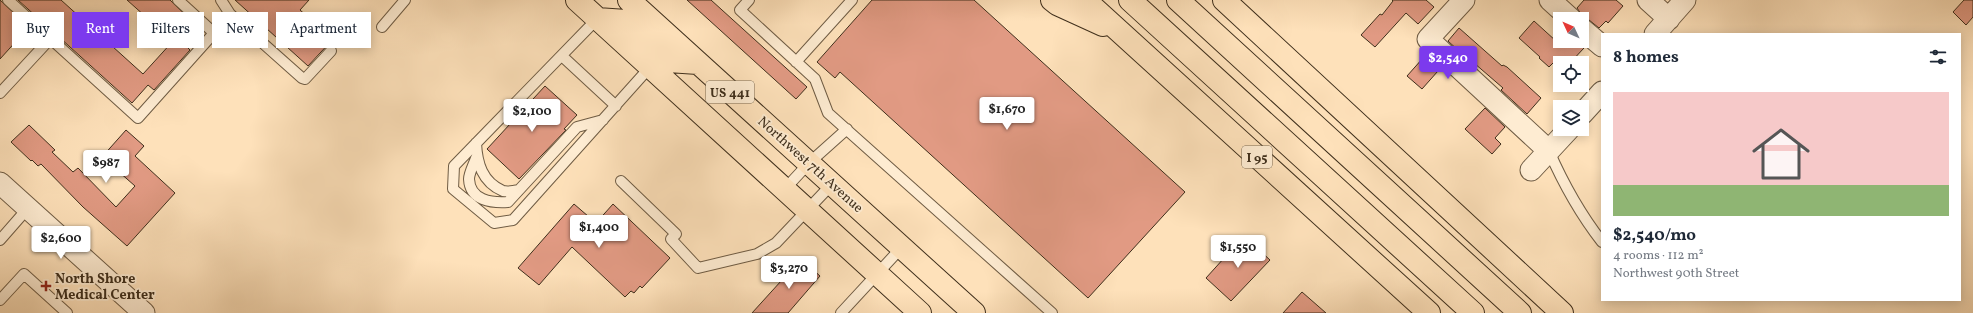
<!DOCTYPE html>
<html lang="en">
<head>
<meta charset="utf-8">
<style>
  :root { --surface:#fff; --page:#f6f6f7; --text:#1f2937; --muted:#747a83; --line:#e0e1e3; --accent:#7c3aed }
  body { margin:0; font-family:Vollkorn,serif; background:var(--page); color:var(--text); height:100vh; display:flex; flex-direction:column; font-size:15px; white-space:nowrap }
  * { box-sizing:border-box; margin:0 }
  p { font-size:13px; color:var(--muted) }
  .icon { flex:none; width:22px; height:22px; fill:none; stroke:currentColor; stroke-width:2; stroke-linecap:round; stroke-linejoin:round }
  .map { position:relative; flex:1; overflow:hidden }
  .details { position:absolute; left:1601px; top:33px; width:360px; height:268px; display:flex; flex-direction:column; background:var(--surface); border-radius:0px; box-shadow:0 2px 10px #0003 }
  .details>* { flex:none }
  .hud { position:absolute; left:12px; top:12px; width:380px; height:36px; display:flex; gap:8px }
  .needle { width:26px; rotate:314deg }
  .controls { position:absolute; left:1553px; top:12px; display:grid; gap:8px }
  .controls a { display:grid; place-items:center; width:36px; height:36px; border-radius:0px; background:var(--surface); box-shadow:0 2px 10px #0003; font-size:20px }
  .price { position:absolute; translate:-50% -34px; padding:0 9px; border-radius:4px; background:#fff; color:#222; font-size:13px; line-height:26px; filter:drop-shadow(0 1px 2px #0008) }
  .price::after { content:''; position:absolute; left:50%; top:24px; width:12px; height:9px; margin-left:-6px; background:inherit; clip-path:polygon(0 0,100% 0,50% 100%) }
  .price.on { background:var(--accent); color:#fff }
  ul { padding:0; list-style:none }
  li { display:grid; align-content:center; gap:8px; height:212px; padding:0 12px }
  li+li { border-top:1px solid var(--line) }
  li span { display:grid; place-items:center; height:124px; border-radius:0px; color:#555 }
  li>.icon { margin-inline-start:auto }
  span .icon { width:72px; height:72px; fill:#fffc; stroke-width:1 }
  li b { font-size:17px }
  h2 { display:flex; justify-content:space-between; align-items:center; height:48px; padding:0 12px; font-size:17px }
  .pill { padding:0 14px; border-radius:0px; background:var(--surface); box-shadow:0 2px 10px #0003; font-size:14px; line-height:36px }
  .pill.on { background:var(--accent); color:#fff }
  .map>svg:first-child { display:block }
</style>
</head>
<body>
<div class="map">
<svg width="1973" height="313" viewBox="0 0 1973 313">
  <rect width="100%" height="100%" fill="#fee1ba"/>
  <filter id="stains"><feTurbulence type="fractalNoise" baseFrequency=".005" numOctaves="4"/><feColorMatrix values="0 0 0 0 .2 0 0 0 0 .09 0 0 0 0 .02 0 0 0 .5 -.17"/></filter>
  <radialGradient id="worn" r=".72"><stop offset=".6" stop-color="#630" stop-opacity="0"/><stop offset="1" stop-color="#630" stop-opacity=".3"/></radialGradient>
  <path fill="#e19a83" stroke="#3f2f1c" d="M0,0L29,27L0,59Z
    M18,0H61L143,74L173,41L127,0H170L198,27L183,43L190,50L154,90L148,85L132,103Z
    M235,0H309L300,10L333,39L308,66Z
    M687,0H711L807,87L796,99Z
    M872,0H974L1185,192L1088,298L840,72L835,78L817,62Z
    M1392,0H1426L1434,7L1418,24L1406,13L1375,47L1361,35L1380,14L1382,15L1393,1Z
    M1584,0H1616L1623,6L1608,23L1606,21L1599,28L1589,20L1583,17L1577,8Z
    M1964,0H1973V17L1966,25L1953,12Z
    M1534,21L1556,41L1560,36V41H1578L1584,48L1570,63H1553L1549,67L1539,58L1540,57L1519,38Z
    M1459,28L1502,66L1503,65L1507,67L1541,98L1527,114L1501,90L1503,88L1474,63L1473,64L1448,41Z
    M1423,58L1438,71L1422,89L1407,76Z
    M545,86L577,115L564,129L566,130L519,179L487,149Z
    M1485,108L1505,127L1495,138L1501,144L1492,154L1465,129Z
    M29,125L55,150L52,152L73,172L78,168L116,207L135,186L102,157L126,130L144,146L135,156L175,193L127,246L83,207L41,164L38,166L32,160L31,161L11,142Z
    M574,204L596,223L613,204L670,258L642,288L640,286L634,293L631,291L625,297L572,247L539,285L518,268Z
    M1244,236L1270,260L1231,301L1206,278Z
    M801,259L820,276L788,313H752Z
    M1302,292L1326,313H1283Z"/>
  <g fill="none" stroke-linecap="round" stroke-linejoin="round">
    <defs>
      <path id="service" d="M8,0L138,118L214,33L178,0
        M221,0L230,14L302,78L305,79L331,51
        M749,0L740,10L815,79L828,113L1052,313
        M597,19L454,166L453,189L494,223L513,220L650,67
        M382,27L405,0
        M562,56L616,106
        M796,62L852,0
        M0,93L51,38
        M476,143C477,163 482,182 503,191C508,192 514,191 519,190L577,127L603,120
        M1549,151C1563,183 1581,215 1602,242
        M476,158C474,164 469,173 469,179C470,201 492,203 508,202L519,190
        M621,181L676,234L671,239L698,268L757,254L776,243L832,184
        M784,190L809,163L847,129
        M0,240L28,208
        M0,300L24,274L67,313
        M841,313L902,247"/>
      <path id="minor" d="M1464,0L1428,39L1549,151
        M1550,0L1571,19
        M1648,0L1669,19
        M1582,29L1602,46
        M1655,34L1685,0
        M1582,114L1602,92
        M1531,170L1569,129
        M0,183L144,313"/>
      <path id="primary" d="M577,0L920,313
        M629,0L974,313
        M597,19L626,21L668,61L698,63"/>
      <path id="motorway" d="M1052,0L1057,4L1103,25
        M1085,0L1429,313
        M1130,0L1473,313
        M1178,0L1520,313
        M1224,0L1562,313"/>
    </defs>
    <use href="#service" stroke="#6f5c44" stroke-width="12"/>
    <use href="#minor" stroke="#6f5c44" stroke-width="23"/>
    <use href="#primary" stroke="#3f2f1c" stroke-width="24"/>
    <use href="#motorway" stroke="#3f2f1c" stroke-width="24"/>
    <use href="#service" stroke="#feecd2" stroke-width="10"/>
    <use href="#minor" stroke="#feecd2" stroke-width="21"/>
    <use href="#primary" stroke="#fee1ba" stroke-width="22"/>
    <use href="#motorway" stroke="#fee1ba" stroke-width="22"/>
  </g>
  <path fill="#8f2418" stroke="#feecd2" stroke-width="1.5" d="M44 280h4v4h4v4h-4v4h-4v-4h-4v-4h4z"/>
  <g text-anchor="middle" stroke-width="3.5" stroke-linejoin="round" paint-order="stroke">
    <g fill="#feecd2" stroke="#786853" stroke-width="1">
      <rect x="706" y="81" width="48" height="22" rx="3"/>
      <rect x="1242" y="146" width="30" height="22" rx="3"/>
    </g>
    <g font-size="13" font-weight="bold" fill="#3f2f1c">
      <text x="730" y="97">US 441</text>
      <text x="1257" y="162">I 95</text>
    </g>
    <g font-size="14" fill="#3f2f1c" stroke="#feecd2">
      <text transform="translate(811 164) rotate(42)" y="5">Northwest 7th Avenue</text>
    </g>
    <g font-size="14" font-weight="bold" fill="#3f2f1c" stroke="#feecd2" text-anchor="start">
      <text x="55" y="283">North Shore<tspan x="55" dy="16">Medical Center</tspan></text>
    </g>
  </g>
  <rect width="100%" height="100%" filter="url(#stains)"/>
  <rect width="100%" height="100%" fill="url(#worn)"/>
</svg>
<div class="controls">
<a><svg class="needle" viewBox="-14 -14 28 28"><path d="M0-13l5 13h-10z" fill="#e53935"/><path d="M0 13l5-13h-10z" fill="#747a83"/></svg></a>
<a><svg class="icon" aria-label="locate" viewBox="0 0 24 24"><circle cx="12" cy="12" r="6"/><path d="M12 2v4M12 18v4M2 12h4M18 12h4"/></svg></a>
<a><svg class="icon" aria-label="layers" viewBox="0 0 24 24"><path d="M12 4l9 5-9 5-9-5zM3 14l9 5 9-5"/></svg></a>
</div>
<b class="price on" style="left:1448px;top:80px">$2,540</b>
<b class="price" style="left:1007px;top:131px">$1,670</b>
<b class="price" style="left:532px;top:133px">$2,100</b>
<b class="price" style="left:106px;top:184px">$987</b>
<b class="price" style="left:599px;top:249px">$1,400</b>
<b class="price" style="left:61px;top:260px">$2,600</b>
<b class="price" style="left:1238px;top:269px">$1,550</b>
<b class="price" style="left:789px;top:290px">$3,270</b>
<div class="hud">
<a class="pill">Buy</a>
<a class="pill on">Rent</a>
<a class="pill">Filters</a>
<a class="pill">New</a>
<a class="pill">Apartment</a>
</div>
<section class="details">
<h2>8 homes<svg class="icon" aria-label="filters" viewBox="0 0 24 24"><path d="M4 7h16M4 17h16"/><circle cx="9" cy="7" r="2"/><circle cx="15" cy="17" r="2"/></svg></h2>
<ul>
<li><span style="background:linear-gradient(#f6c9c9 75%,#8fb573 0)"><svg class="icon" aria-label="home" viewBox="0 0 24 24"><path d="M3 11l9-7 9 7M6 9v11h12V9"/></svg></span><div><b>$2,540/mo</b><p>4 rooms · 112 m²</p><p>Northwest 90th Street</p></div></li>
</ul>
</section>
</div>
</body>
</html>
